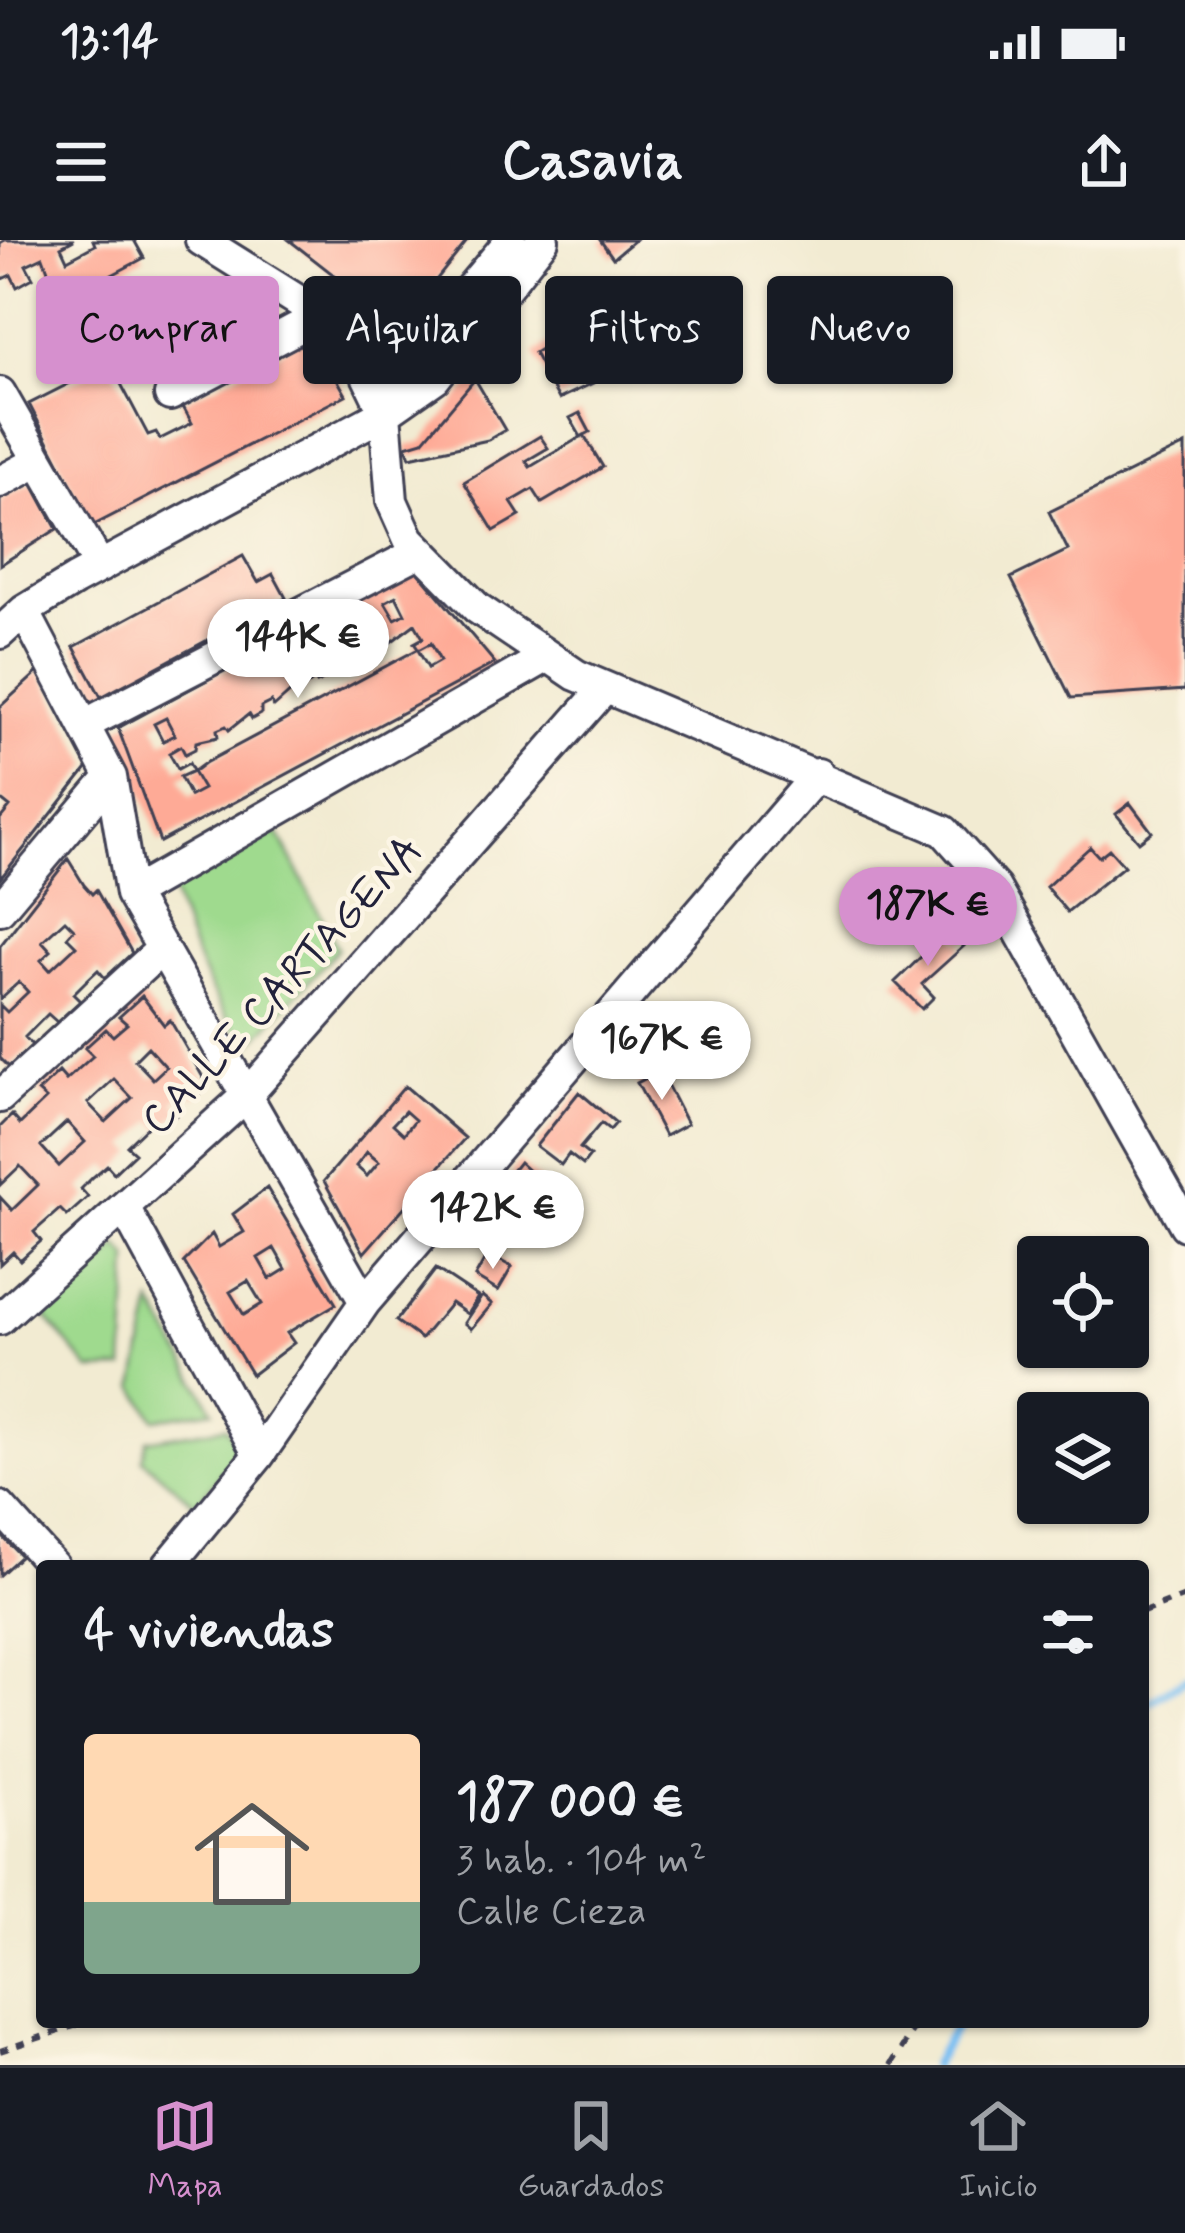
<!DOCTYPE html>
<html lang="es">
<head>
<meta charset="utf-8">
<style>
  :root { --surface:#171b24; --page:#242831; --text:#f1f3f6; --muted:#9ea1a6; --line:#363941; --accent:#d690ce }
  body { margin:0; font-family:Mynerve,sans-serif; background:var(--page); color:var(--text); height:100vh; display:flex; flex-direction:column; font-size:45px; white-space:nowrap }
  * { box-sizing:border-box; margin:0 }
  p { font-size:39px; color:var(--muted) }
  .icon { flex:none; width:66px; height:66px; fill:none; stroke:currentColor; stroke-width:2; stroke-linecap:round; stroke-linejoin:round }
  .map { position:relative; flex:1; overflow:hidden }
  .drawer { position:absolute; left:36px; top:1320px; width:1113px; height:468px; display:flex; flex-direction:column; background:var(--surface); border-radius:12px; box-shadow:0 3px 9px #0004 }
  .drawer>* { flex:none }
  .guide { position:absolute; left:36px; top:36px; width:1113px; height:108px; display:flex; gap:24px }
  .fabs { position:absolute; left:1017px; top:996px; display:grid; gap:24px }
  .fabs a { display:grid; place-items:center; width:132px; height:132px; border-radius:12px; background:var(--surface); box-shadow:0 3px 9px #0004; font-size:60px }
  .price { position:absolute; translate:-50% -102px; padding:0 27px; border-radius:42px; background:#fff; color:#222; font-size:39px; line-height:78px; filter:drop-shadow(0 3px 6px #0008) }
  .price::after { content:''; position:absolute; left:50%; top:72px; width:36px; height:27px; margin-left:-18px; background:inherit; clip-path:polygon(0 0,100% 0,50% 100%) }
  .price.current { background:var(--accent); color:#111 }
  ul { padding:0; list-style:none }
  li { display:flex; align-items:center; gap:36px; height:300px; padding:0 48px }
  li+li { border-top:3px solid var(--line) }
  li span { display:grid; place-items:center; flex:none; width:336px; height:240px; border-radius:12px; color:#555 }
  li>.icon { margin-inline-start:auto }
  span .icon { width:144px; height:144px; fill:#fffc; stroke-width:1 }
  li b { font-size:51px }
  h2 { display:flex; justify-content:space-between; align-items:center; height:144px; padding:0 48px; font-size:51px }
  .chip { padding:0 42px; border-radius:12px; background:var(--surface); box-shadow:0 3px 9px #0004; font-size:42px; line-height:108px }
  .chip.current { background:var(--accent); color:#111 }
  .status { display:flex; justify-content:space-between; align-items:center; height:84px; padding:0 60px; background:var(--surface); direction:ltr }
  .status svg { height:33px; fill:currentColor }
  header { display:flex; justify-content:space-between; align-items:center; height:156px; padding:0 48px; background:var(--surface); font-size:54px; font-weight:700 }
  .menu { display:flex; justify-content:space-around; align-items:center; height:168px; border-top:3px solid var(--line); background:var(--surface); font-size:33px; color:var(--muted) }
  .menu a { display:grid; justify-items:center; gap:6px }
  .menu .current { color:var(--accent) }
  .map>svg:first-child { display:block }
</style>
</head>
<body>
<div class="status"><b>13:14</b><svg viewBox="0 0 49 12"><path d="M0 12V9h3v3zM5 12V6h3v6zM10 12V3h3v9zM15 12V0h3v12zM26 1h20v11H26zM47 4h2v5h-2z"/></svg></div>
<header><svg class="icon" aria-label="menu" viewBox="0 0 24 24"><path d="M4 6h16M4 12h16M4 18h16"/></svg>Casavia<svg class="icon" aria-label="share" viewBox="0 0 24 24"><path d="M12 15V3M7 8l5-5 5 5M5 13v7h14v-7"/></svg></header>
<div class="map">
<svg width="1185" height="1825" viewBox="0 0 1185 1825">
  <rect width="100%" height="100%" fill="#fcf5e5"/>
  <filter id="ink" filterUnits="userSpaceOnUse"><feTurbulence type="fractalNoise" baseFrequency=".00833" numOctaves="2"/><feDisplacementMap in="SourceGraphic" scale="24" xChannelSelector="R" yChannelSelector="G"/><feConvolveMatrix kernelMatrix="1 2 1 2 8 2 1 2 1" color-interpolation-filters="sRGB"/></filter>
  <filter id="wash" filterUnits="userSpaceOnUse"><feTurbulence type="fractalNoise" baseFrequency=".004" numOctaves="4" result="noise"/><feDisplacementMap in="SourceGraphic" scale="48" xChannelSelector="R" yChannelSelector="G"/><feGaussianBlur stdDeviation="2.7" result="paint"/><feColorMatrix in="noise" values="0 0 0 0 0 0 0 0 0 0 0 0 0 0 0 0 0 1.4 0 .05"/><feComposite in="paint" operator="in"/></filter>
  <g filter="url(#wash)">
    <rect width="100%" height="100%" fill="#f2ebd2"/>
    <path fill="#9fda8e" stroke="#607e64" stroke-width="3" d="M277,591L338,709L249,807C210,761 189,704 171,647Z
      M118,1006L129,1018L124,1129L90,1130L45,1076Z
      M152,1063L213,1170L155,1179L135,1147Z
      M226,1187L240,1210L196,1265L142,1219L147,1200Z"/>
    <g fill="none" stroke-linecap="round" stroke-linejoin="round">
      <path stroke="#7bc0f2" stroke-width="9" d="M1143,1466L1185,1440
        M933,1825L958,1782"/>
    </g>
    <g id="blocks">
      <path fill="#feaa96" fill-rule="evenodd" d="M5,0H74L61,7L67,20L95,5L93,0H134L144,18L78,53L71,38L54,47L43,17L26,25L33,38L17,47L11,35L0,40V3Z
        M289,0H468L386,103L336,62L348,46Z
        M600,0H635L613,18Z
        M607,67L625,97L584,122L595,142L559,159L534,113Z
        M312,95L346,155L92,286L29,164L110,123L148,195L156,192L160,199L192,183L181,163Z
        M475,139L505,190L488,200L410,217L406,206L423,201Z
        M580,173L590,192L581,197L570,178Z
        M584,195L603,227L542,263L533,249L511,262L520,276L494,291L464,242L540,196L548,208L526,221L530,227Z
        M1185,205V450L1071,458L1011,338L1068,310L1049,272Z
        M32,243L57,289L0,325V260Z
        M243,316L258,342L273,334L286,358L101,457L74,407Z
        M415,328L495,423L160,602L118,488ZM396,356L405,374L395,379L385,362ZM415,384L423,398L414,403L418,409L205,523L193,532L203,549L190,556L180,537L193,531L189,523L178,529L169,513L181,506L185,514L195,509L196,502L218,497L217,490L226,486L229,490L249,474L252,479L261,474V467L271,462L274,467L293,450L295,455L315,439L317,443L327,438V431L348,427V420L371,415L370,408L379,403L383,408ZM431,403L440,421L428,428L418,410ZM166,478L175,495L163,501L154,484Z
        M39,431L90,525L0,639V579L10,567L0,559V467Z
        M1130,563L1152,592L1139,602L1116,574Z
        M1090,607L1099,617L1109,609L1124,626L1067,672L1046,647Z
        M68,619L84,645L92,654L96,650L132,713L105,738L98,730L85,742L73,754L80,761L57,782L48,774L25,797L32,805L9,827L0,818V765L7,772L28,752L19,742L0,759V706ZM65,680L74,689L67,697L76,706L50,730L41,720L51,711L42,701Z
        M979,667L990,686L962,701L952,683Z
        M949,690L964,706L922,744L934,757L922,769L895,742Z
        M142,756L164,785L170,780L208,846L195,858L187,850L174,862L182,870L161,889L153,881L127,906L135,913L114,933L107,925L93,937L81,949L88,957L67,976L60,969L34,992L41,1001L31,1010L20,1020L13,1012L0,1024V957L12,970L38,945L20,926L0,945V887L12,875L20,884L46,859L38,852L59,832L66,840L93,816L85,808L106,789L113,796L127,784L119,777ZM148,807L166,827L153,839L135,820ZM114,839L132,858L106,882L88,863ZM67,882L85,902L59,926L41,906Z
        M660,831L687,884L665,896L637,843Z
        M405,846L465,898L364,1013L324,941ZM405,871L415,880L404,894L393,884ZM367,912L379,922L367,936L356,926Z
        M579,852L616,883L610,890L601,883L580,908L590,916L583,925L569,914L561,925L536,906Z
        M519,922L541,942L527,958L511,932Z
        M267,948L336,1064L287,1093L294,1103L252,1135L184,1022L212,994L219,1007L244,992L233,974ZM274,1008L286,1029L270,1039L258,1018ZM248,1041L262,1064L244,1075L230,1052Z
        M488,1014L512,1027L498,1051L475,1037Z
        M436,1029L478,1057L467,1074L451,1063L421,1099L396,1081Z
        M482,1056L492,1064L471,1089L464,1083Z
        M0,1294L21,1316L0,1335Z"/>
    </g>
  </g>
  <g filter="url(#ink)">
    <use href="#blocks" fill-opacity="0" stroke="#414052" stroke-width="3"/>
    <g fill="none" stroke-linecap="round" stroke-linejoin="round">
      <defs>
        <path id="minor" d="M201,0L308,67L356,113L385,173L392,261L409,299L477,368L576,435L944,591L995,648L1185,985
          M0,153L100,327
          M170,155L318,77
          M387,167L414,115L511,0
          M0,242L39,221
          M24,371L111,537L131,654L365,1062
          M0,393L24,371L75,340L385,173L435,138L543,0
          M84,485L421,311
          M131,654L548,416
          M0,669L111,537
          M0,857L162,709
          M124,967L259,1215
          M0,1079L245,857L605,448
          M0,1267L53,1326
          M168,1326L259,1215L365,1062L818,534"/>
      </defs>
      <use href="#minor" stroke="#414052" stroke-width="36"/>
      <path stroke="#414052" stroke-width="6" stroke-dasharray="9 9" stroke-linecap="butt" d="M1143,1372L1185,1356
        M0,1811L86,1782
        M891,1825L918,1782"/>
      <use href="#minor" stroke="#fff" stroke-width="30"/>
    </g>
  </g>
  <g text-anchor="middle" stroke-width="9" stroke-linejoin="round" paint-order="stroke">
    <g font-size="42" fill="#22223b" stroke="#fcf5e5">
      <text transform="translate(281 744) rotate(-47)" y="15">CALLE CARTAGENA</text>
    </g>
  </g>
</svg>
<div class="fabs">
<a><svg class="icon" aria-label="locate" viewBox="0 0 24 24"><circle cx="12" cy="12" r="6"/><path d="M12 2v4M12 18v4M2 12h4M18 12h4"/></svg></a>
<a><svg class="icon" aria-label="layers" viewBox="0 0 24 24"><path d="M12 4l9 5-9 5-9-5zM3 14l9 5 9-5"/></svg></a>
</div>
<b class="price" style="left:298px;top:461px">144K €</b>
<b class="price current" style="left:928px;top:729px">187K €</b>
<b class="price" style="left:662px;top:863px">167K €</b>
<b class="price" style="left:493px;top:1032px">142K €</b>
<div class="guide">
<a class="chip current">Comprar</a>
<a class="chip">Alquilar</a>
<a class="chip">Filtros</a>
<a class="chip">Nuevo</a>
</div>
<section class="drawer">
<h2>4 viviendas<svg class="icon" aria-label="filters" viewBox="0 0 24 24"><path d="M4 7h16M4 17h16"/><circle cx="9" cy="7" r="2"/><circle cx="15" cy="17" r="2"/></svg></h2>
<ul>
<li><span style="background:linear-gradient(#ffd9b3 70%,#7fa58c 0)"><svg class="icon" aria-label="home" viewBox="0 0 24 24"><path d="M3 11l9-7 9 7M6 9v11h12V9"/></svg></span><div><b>187 000 €</b><p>3 hab. · 104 m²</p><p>Calle Cieza</p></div></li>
</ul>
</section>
</div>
<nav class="menu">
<a class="current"><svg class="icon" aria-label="map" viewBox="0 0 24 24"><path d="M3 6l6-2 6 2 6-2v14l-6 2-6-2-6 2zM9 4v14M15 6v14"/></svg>Mapa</a>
<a><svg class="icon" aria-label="saved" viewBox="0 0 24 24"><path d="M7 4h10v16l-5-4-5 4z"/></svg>Guardados</a>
<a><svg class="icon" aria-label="home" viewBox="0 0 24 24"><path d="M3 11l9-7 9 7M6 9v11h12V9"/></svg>Inicio</a>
</nav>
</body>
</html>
